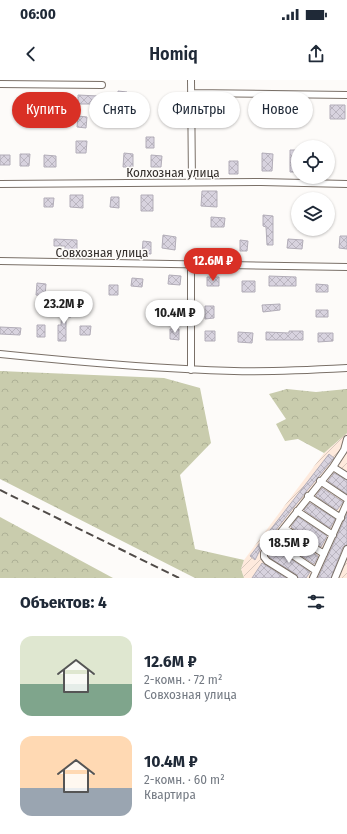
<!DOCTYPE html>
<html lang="ru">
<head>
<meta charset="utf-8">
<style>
  :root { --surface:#fff; --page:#f6f6f7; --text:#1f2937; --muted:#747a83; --accent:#d93025 }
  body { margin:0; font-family:"Fira Sans Condensed",sans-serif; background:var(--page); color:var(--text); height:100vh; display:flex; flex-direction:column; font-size:15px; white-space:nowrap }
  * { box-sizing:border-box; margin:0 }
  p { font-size:13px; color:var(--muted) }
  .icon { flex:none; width:22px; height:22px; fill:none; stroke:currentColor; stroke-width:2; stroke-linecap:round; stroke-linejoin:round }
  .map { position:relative; height:498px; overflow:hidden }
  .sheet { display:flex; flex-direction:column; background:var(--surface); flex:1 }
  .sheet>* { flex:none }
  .top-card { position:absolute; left:12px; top:12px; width:323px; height:36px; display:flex; gap:8px }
  .tools { position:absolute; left:291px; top:60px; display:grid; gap:8px }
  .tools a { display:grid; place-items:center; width:44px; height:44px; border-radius:50%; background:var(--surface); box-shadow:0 1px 3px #0004; font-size:20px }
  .price { position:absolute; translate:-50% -34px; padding:0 9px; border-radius:14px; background:#fff; color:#222; font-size:13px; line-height:26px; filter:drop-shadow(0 1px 2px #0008) }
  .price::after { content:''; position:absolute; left:50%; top:24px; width:12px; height:9px; margin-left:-6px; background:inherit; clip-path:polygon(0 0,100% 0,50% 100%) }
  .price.current { background:var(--accent); color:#fff }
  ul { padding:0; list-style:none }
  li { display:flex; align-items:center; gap:12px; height:100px; padding:0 20px }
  li span { display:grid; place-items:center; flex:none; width:112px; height:80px; border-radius:12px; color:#555 }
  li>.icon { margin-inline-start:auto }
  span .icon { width:48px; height:48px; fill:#fffc; stroke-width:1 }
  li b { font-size:17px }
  h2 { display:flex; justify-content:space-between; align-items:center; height:48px; padding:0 20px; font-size:17px }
  .chip { padding:0 14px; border-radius:18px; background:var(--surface); box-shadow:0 1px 3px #0004; font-size:14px; line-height:36px }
  .chip.current { background:var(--accent); color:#fff }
  .status { display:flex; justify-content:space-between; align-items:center; height:28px; padding:0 20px; background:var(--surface); direction:ltr }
  .status svg { height:11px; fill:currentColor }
  header { display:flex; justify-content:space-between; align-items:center; height:52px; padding:0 20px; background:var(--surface); font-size:18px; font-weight:600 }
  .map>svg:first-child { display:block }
</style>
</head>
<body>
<div class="status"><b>06:00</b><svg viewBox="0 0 49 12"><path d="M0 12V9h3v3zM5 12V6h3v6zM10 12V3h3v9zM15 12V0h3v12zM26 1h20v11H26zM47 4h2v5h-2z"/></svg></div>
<header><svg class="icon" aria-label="back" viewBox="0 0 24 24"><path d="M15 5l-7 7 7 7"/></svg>Homiq<svg class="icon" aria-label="share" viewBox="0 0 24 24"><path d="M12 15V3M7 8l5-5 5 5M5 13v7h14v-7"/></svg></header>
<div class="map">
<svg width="347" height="498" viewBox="0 0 347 498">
  <defs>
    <pattern id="industrial-furrows" width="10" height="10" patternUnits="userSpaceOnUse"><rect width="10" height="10" fill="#feeadd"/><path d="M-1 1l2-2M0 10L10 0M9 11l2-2" fill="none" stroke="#dac9be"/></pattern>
    <pattern id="forest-crowns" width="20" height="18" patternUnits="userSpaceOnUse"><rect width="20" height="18" fill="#c9ccad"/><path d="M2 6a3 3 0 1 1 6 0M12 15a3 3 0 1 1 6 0" fill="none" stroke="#adb095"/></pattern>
    <pattern id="building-cross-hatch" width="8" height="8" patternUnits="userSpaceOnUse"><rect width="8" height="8" fill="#d8d3df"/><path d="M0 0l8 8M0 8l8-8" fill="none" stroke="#bab5c0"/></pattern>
  </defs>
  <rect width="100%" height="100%" fill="#fdfbf9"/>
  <path fill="url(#industrial-furrows)" d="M347,353V498H244L241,489L244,480L324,373Z"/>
  <path fill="url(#forest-crowns)" d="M0,291L164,298L200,308L211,363L180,395L195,469L244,480L241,489L244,498H195L0,399Z
    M287,309L316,312L347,309V353L324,373L298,359L285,361L276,344L286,339L269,314Z
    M0,437L113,498H0Z"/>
  <path fill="url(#building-cross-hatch)" stroke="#b2adb8" d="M118,11L127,12L126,17L141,16L143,38H134L132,21L120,20L119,26L104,25V28H91V24H78V15L118,17Z
    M330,25H345V39H330Z
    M215,27L216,39L204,40L203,28Z
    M268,29L281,30L280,43L267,42Z
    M78,36L87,37L86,48L77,47Z
    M146,57H154V68H146Z
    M76,61H87L86,73H76Z
    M290,70H298V92H290Z
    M124,73L133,74V87H123Z
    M262,73L273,74L272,91H262Z
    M20,74H30L29,86H20Z
    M0,75H10V85H0Z
    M44,75L56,76V87H44Z
    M151,75L162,76L161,87H151Z
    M229,81H238V94H229Z
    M202,111H217V127L201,126Z
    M70,115H83V128L70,127Z
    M141,115H153V131H141Z
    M111,117H119V128L110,127Z
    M44,118H54L53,127H44Z
    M263,135L273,136V165H267L266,147L263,146Z
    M211,137L225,138L224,147H211Z
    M163,155L176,157L175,170L162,168Z
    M340,156H347V169L339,168Z
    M54,159L77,160V170H65V166H54Z
    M288,159L303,160L302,169L287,168Z
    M240,160L248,161L247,171H240Z
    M143,161L151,162V174L142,173Z
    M169,195L181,196L180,205L168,204Z
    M269,196L296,197V206H269Z
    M207,197H219V206H207Z
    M132,198L143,199L142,207L131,206Z
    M242,201H255V212H242Z
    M37,203L46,204L45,216L36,215Z
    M316,204L328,205V212H316Z
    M109,205H118V215H109Z
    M170,224H179V235L169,234Z
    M280,224V230L263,232L262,225Z
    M205,226H214V238L205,239Z
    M62,229H72L71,237H66V261H58V245H61Z
    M316,230H328V237H316Z
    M37,245H45V257H37Z
    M80,246H91L90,255H80Z
    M0,247L21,248L20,255L0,254Z
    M170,249H179V260L170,259Z
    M205,251H215V261H205Z
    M289,251H303V260H266V252L289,253Z
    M238,252L253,253L252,263L238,262Z
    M318,253H333V261L318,262Z
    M329,374L334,378L329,384L305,413L260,470L255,480L250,476Z
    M334,393L347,400V414L328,401Z
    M322,408L343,422L337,430L316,416Z
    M310,423L335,439L330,448L304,430Z
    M347,434V465L343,467L331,498H318Z
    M298,437L327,456L321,467L291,447Z
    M285,454L318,476L314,484L279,461Z
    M274,468L310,492L306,498H298L296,494L270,478L269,476Z
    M262,483L265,485L286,498H252Z"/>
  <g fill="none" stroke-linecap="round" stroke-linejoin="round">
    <defs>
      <path id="minor" d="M191,0L192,102
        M0,4L102,5
        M191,13L347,15
        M0,104L261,102L347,104
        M0,181L347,187
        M0,274C78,282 156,289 234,291C272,292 310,290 347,288
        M191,290V183
        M333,387L347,396
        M320,401L347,419
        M308,416L341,438
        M297,431L333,455
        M284,448L324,474
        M273,462L316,491
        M294,498L267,481L264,477V473L333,387L344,370L347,359
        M313,498L347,423
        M335,498L347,469"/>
    </defs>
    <use href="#minor" stroke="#7a7068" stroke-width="8"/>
    <use href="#minor" stroke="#fff" stroke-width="6"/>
    <path stroke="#504b48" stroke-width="2" stroke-dasharray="8 4" stroke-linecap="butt" d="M0,410L179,498"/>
  </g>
  <g text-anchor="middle" stroke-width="3" stroke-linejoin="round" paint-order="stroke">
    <g font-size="13" fill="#35302d" stroke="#fdfbf9">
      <text x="173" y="97">Колхозная улица</text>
      <text x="102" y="177">Совхозная улица</text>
    </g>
  </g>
</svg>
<div class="tools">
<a><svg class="icon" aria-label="locate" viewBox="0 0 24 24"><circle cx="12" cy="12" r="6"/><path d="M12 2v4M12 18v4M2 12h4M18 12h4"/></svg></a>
<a><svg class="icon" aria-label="layers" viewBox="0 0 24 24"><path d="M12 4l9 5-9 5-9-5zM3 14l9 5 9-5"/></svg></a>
</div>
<b class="price current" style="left:213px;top:202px">12.6M ₽</b>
<b class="price" style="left:64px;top:245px">23.2M ₽</b>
<b class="price" style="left:175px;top:254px">10.4M ₽</b>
<b class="price" style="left:289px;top:484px">18.5M ₽</b>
<div class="top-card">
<a class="chip current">Купить</a>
<a class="chip">Снять</a>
<a class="chip">Фильтры</a>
<a class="chip">Новое</a>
</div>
</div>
<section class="sheet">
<h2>Объектов: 4<svg class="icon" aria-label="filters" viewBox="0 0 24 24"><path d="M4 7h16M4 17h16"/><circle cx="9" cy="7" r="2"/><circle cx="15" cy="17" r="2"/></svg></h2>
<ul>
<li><span style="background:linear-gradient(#dfe7d0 60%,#7fa58c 0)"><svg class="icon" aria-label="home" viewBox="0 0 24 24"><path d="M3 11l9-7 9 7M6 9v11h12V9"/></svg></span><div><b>12.6M ₽</b><p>2-комн. · 72 m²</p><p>Совхозная улица</p></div></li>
<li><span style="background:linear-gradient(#ffd9b3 65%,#9aa5b1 0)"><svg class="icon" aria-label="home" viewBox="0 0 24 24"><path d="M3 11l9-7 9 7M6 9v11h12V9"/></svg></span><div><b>10.4M ₽</b><p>2-комн. · 60 m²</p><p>Квартира</p></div></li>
</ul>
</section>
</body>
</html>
